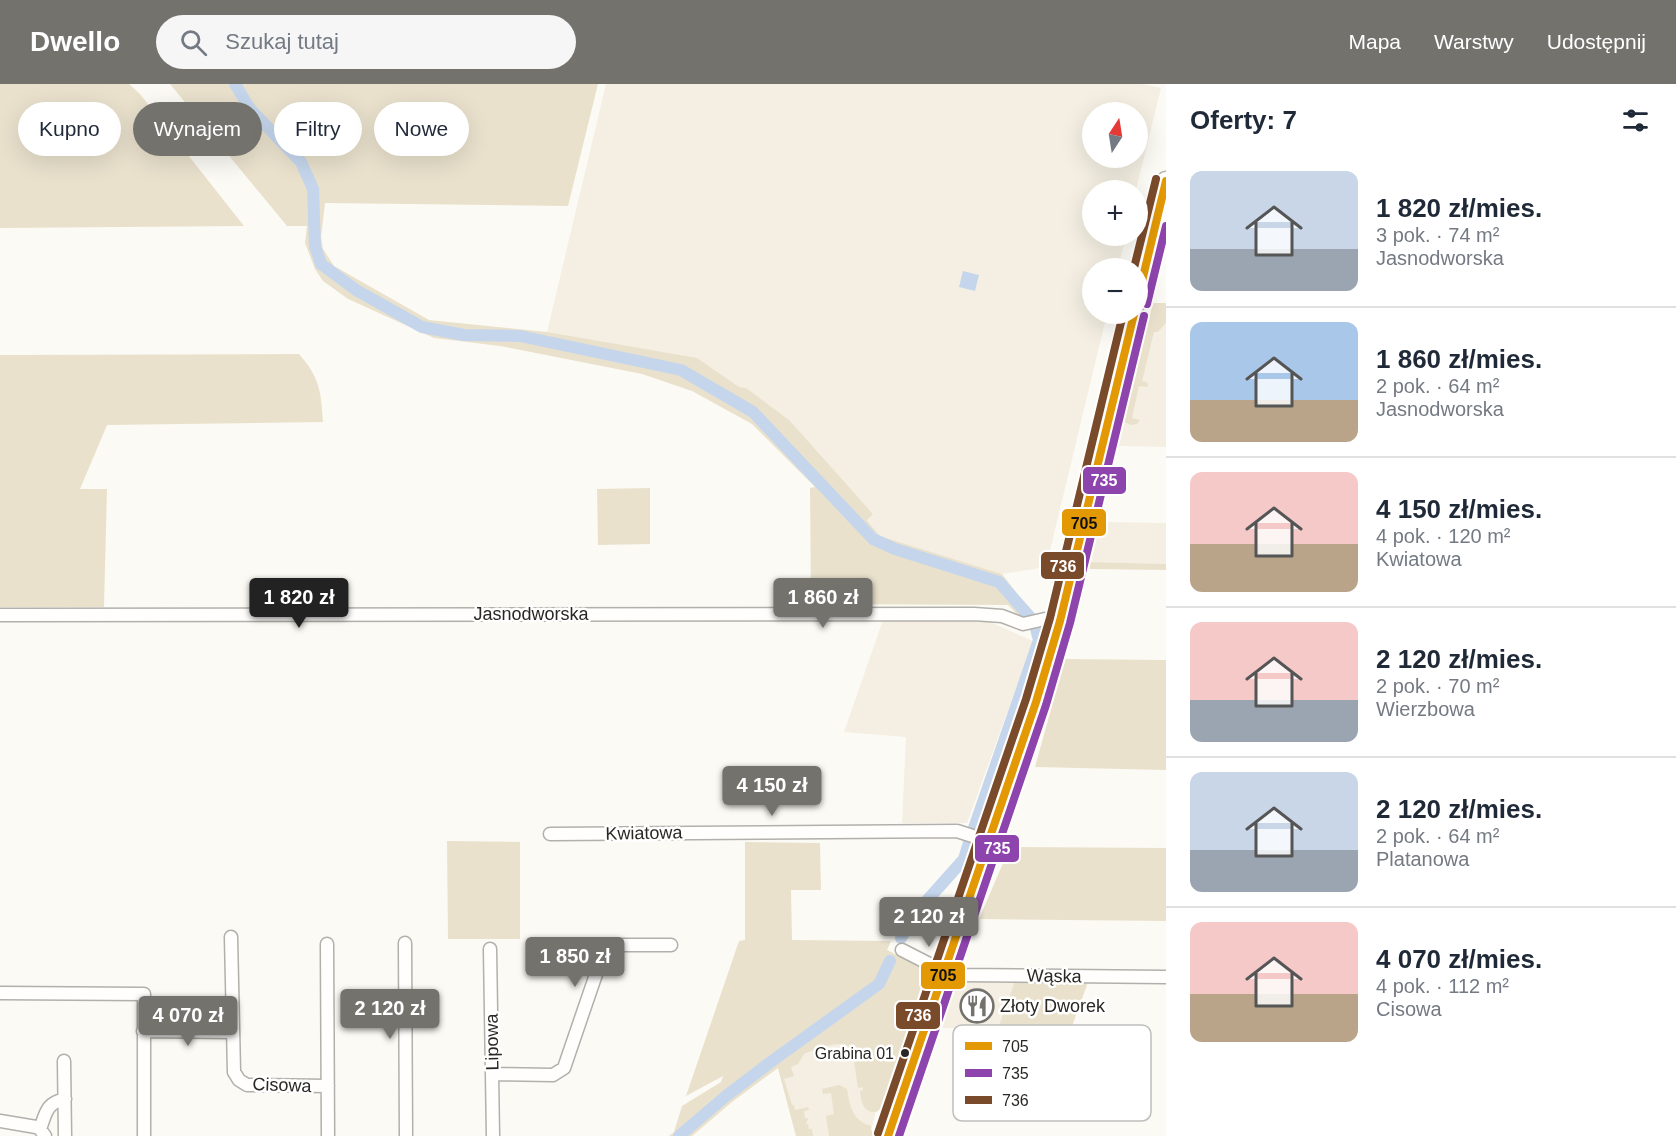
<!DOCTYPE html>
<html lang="pl">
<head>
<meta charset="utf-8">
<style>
  :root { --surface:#fff; --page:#f6f6f7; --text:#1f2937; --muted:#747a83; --line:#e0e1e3; --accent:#74726d }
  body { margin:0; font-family:Helvetica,sans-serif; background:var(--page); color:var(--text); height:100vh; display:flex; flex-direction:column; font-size:22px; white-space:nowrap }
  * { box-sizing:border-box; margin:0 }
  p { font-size:20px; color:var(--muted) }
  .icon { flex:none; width:33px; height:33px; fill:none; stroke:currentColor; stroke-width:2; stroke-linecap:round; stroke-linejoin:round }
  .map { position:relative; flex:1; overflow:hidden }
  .sheet { display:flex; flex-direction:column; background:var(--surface); width:510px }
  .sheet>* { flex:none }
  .guide { position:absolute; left:18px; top:18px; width:570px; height:54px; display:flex; gap:12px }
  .needle { width:39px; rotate:12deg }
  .fabs { position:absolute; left:1082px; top:18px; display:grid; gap:12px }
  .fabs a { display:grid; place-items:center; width:66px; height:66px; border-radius:50%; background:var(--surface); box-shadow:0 6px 24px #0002; font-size:30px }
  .price { position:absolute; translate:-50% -51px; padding:0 14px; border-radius:6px; background:var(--accent); color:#fff; font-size:20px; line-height:39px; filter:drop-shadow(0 2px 3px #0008) }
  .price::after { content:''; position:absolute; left:50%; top:36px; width:18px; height:14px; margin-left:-9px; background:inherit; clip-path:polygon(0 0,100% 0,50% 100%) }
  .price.current { background:#222; color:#fff }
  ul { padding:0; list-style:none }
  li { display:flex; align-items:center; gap:18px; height:150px; padding:0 24px }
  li+li { border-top:2px solid var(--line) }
  li span { display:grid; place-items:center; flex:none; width:168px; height:120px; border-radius:12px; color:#555 }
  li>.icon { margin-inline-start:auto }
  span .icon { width:72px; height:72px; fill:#fffc; stroke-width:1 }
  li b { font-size:26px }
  h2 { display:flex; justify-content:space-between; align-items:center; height:72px; padding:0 24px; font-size:26px }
  .pill { padding:0 21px; border-radius:27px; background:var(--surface); box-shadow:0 6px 24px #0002; font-size:21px; line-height:54px }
  .pill.current { background:var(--accent); color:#fff }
  header { display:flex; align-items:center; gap:36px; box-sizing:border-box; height:84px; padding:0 30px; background:var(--accent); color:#fff }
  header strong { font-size:28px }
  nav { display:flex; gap:33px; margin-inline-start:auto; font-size:21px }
  .search { width:420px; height:54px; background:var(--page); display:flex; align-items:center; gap:15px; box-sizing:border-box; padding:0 21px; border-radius:33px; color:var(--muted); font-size:22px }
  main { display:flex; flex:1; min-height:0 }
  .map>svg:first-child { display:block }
</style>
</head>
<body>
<header>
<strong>Dwello</strong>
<div class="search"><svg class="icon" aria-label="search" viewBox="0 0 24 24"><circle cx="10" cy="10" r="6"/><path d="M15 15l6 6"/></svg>Szukaj tutaj</div>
<nav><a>Mapa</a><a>Warstwy</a><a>Udostępnij</a></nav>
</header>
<main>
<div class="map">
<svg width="1166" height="1052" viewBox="0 0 1166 1052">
  <rect width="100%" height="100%" fill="#fcfaf4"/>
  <path fill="#f4efe2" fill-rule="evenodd" d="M606,0H1142L1161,4L1136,106H1092V152H1126L1118,184H1092V230H1107L1046,483L1002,490L880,452L867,435L873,429L746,304L739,303L718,290L547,248ZM1092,28H1137V74H1092Z
    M1149,236H1166V363L1118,362Z
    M1100,438L1166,439V480L1091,478Z
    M883,536L990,538L1033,557L967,739H902L906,653L844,648Z
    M958,897H1015L998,944H941Z
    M854,929L882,1024L876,1028L871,1046L876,1052H796L778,984Z"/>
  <path fill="#e9e1cc" d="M0,0H129L140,10L244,142L0,144Z
    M170,0H598L568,122L325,119L321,153L323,165L334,182L429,236L547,248L697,274L739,303L746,304L789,336L873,430L867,436L880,452L1002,490L1035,533L1021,534L1008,521L811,520L810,404L815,403L752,340L692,307L642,290L500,262L434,254L348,215L323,197L315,185L305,159L307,142H287Z
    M1153,219H1166V239L1158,248H1154L1142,297L1147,298L1148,303L1139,302L1132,334L1140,336L1137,340L1131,341L1124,338Z
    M299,270C320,294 321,308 323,338L107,341L80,405H107L104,523H0V271Z
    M650,404V460L598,461L597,405Z
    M1091,478L1166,480V486L1089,485Z
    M1065,575L1166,576V686L1035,683Z
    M447,757L520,758V855H448Z
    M745,758L820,759L821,806H791L792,856L891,857L887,866L917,881L926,887L882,1024L876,1028C863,1029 861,1017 860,1007L863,1006V1003L858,1004L852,965C841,954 817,965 804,970L798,980L791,983L794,992L784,995L792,1021H794L795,1026L808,1023L809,1026L804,1027L805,1034H808L806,1040H808L809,1045H812L813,1052H796L778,984L732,1018L692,1052H669L674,1048L682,1022L721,998L723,992L686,1012L739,857L745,856Z
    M1010,763L1166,764V837L979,835Z
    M1015,897L1088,898L1071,945H1072V1000H1095V1007H1018L1019,945L998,944Z
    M839,1001L847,1005C850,1023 852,1036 871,1042V1046L876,1052H829L826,1032L834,1030L831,1009L823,1010L822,1005Z"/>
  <path fill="#c5d6ec" d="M963,187L979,191L975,207L959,203Z"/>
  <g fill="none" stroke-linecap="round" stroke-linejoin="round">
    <path stroke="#c5d6ec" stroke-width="12" d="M235,0L250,25L301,78L313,105L315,162L321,180L356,206L422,243L464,251L520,252L681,286L753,328L873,455L895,465L999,498L1030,533
      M973,747L1039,556L1036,545
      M901,854L915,830L964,775L970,755
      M679,1052L726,1012L772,977L879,900L890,877"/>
    <defs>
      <path id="street" d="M0,531L974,530L1002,532L1023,540L1045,535L1060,537
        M550,750L957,747L988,757
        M231,853L234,988L239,996L247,1001L328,1002
        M405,859L406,1052
        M327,860L328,1052
        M490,865L493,1052
        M902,866L943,887L961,891L1166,893
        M0,909L144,910V1052
        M143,947L232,948
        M64,977L65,1052
        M492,990L553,991L564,984L605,864L609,861H671
        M0,1037L36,1043L40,1045L45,1052
        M40,1045C46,1029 46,1019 65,1015"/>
      <path id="secondary" d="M1137,218L1166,97
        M888,1052L1036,618L1060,537L1134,230"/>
    </defs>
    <use href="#street" stroke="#b2b0ab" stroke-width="15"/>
    <use href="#secondary" stroke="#b2b0ab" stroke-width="21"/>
    <use href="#street" stroke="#fffefd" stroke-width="12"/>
    <use href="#secondary" stroke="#fffefd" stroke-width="18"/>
    <defs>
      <path id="bus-1" d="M1137,218L1166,97
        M888,1052L1036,618L1060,537L1134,230"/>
      <path id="bus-2" d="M1147,220L1166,142
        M899,1052L1046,621L1070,539L1144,232"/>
      <path id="bus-3" d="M1134,184L1156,95
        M878,1049L1026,615L1050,534L1123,230"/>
    </defs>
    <use href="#bus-1" stroke="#fff" stroke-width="12"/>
    <use href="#bus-2" stroke="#fff" stroke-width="12"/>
    <use href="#bus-3" stroke="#fff" stroke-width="12"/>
    <use href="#bus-1" stroke="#e29904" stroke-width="8"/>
    <use href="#bus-2" stroke="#8e44ad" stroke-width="8"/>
    <use href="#bus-3" stroke="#7a4b2a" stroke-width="8"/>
  </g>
  <defs>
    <symbol id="restaurant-ring" viewBox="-11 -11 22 22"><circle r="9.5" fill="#fff" stroke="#74726d" stroke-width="1.5"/><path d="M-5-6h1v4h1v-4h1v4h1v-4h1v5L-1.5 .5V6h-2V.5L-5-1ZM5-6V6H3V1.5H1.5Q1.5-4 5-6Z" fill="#74726d"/></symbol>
  </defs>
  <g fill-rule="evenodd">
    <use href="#restaurant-ring" x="958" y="903" width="38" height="38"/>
  </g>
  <circle fill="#2a2824" stroke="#fff" stroke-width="2" cx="905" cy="969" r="5"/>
  <g text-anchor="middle" stroke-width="5" stroke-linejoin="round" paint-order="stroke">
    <g font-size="16" fill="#2a2824" stroke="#fff" text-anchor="end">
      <text x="894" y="975">Grabina 01</text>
    </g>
    <g font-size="18" fill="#2a2824" stroke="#fff">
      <text x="531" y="536">Jasnodworska</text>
      <text transform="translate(644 749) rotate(-1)" y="6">Kwiatowa</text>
      <text transform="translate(1054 892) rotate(1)" y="6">Wąska</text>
      <text transform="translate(492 958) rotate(-91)" y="6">Lipowa</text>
      <text transform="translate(282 1001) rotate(2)" y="6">Cisowa</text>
    </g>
    <g font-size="18" fill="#2a2824" stroke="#fff" text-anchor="start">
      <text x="1000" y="928">Złoty Dworek</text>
    </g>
  </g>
  <rect x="953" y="941" width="198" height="96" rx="9" fill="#fff" stroke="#bfbebd" stroke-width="1.5"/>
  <rect x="965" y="958" width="27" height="8" fill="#e29904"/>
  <rect x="965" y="985" width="27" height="8" fill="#8e44ad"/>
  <rect x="965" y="1012" width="27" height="8" fill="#7a4b2a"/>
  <g font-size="16" fill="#2a2824">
    <text x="1002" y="968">705</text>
    <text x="1002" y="995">735</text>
    <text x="1002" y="1022">736</text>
  </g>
  <g stroke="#fff" stroke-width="2">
    <rect x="1082" y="382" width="45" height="29" rx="6" fill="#8e44ad"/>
    <rect x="1061" y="424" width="46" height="29" rx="6" fill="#e29904"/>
    <rect x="1040" y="467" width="45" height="29" rx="6" fill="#7a4b2a"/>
    <rect x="974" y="750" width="46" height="29" rx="6" fill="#8e44ad"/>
    <rect x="920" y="877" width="46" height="29" rx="6" fill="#e29904"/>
    <rect x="895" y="917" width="46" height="29" rx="6" fill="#7a4b2a"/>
  </g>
  <g font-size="16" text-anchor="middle" font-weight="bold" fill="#fff">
    <text x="1104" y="402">735</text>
    <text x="1063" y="488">736</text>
    <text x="997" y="770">735</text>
    <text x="918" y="937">736</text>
  </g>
  <g font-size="16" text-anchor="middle" font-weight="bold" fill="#111">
    <text x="1084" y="445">705</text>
    <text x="943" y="897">705</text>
  </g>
</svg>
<div class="fabs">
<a><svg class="needle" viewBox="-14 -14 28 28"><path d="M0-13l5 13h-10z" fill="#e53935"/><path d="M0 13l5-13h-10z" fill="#747a83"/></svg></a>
<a>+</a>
<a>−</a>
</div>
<b class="price current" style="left:299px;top:545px">1 820 zł</b>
<b class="price" style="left:823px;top:545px">1 860 zł</b>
<b class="price" style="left:772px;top:733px">4 150 zł</b>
<b class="price" style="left:929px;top:864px">2 120 zł</b>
<b class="price" style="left:575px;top:904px">1 850 zł</b>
<b class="price" style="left:390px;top:956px">2 120 zł</b>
<b class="price" style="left:188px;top:963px">4 070 zł</b>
<div class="guide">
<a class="pill">Kupno</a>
<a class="pill current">Wynajem</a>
<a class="pill">Filtry</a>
<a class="pill">Nowe</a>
</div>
</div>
<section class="sheet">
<h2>Oferty: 7<svg class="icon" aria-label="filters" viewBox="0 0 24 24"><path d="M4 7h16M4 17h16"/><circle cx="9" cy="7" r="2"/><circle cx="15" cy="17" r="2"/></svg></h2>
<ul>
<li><span style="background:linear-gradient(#c9d6e8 65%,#9aa5b1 0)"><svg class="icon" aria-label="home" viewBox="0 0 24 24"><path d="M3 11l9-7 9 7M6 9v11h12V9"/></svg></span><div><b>1 820 zł/mies.</b><p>3 pok. · 74 m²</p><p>Jasnodworska</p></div></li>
<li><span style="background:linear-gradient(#a9c7e8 65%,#b9a48a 0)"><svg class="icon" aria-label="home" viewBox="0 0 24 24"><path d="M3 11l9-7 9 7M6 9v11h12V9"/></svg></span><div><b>1 860 zł/mies.</b><p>2 pok. · 64 m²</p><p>Jasnodworska</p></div></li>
<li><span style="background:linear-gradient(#f6c9c9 60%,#b9a48a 0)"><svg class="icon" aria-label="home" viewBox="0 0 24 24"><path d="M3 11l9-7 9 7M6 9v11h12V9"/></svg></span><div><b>4 150 zł/mies.</b><p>4 pok. · 120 m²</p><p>Kwiatowa</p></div></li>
<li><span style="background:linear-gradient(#f6c9c9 65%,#9aa5b1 0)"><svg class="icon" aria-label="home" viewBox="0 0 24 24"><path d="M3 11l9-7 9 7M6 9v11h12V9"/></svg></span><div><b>2 120 zł/mies.</b><p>2 pok. · 70 m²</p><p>Wierzbowa</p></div></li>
<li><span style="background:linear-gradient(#c9d6e8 65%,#9aa5b1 0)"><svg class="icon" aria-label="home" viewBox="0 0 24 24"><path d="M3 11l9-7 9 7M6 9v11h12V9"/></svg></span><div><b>2 120 zł/mies.</b><p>2 pok. · 64 m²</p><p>Platanowa</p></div></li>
<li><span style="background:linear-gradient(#f6c9c9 60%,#b9a48a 0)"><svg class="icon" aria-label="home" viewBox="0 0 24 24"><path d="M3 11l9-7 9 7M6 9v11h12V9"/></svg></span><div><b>4 070 zł/mies.</b><p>4 pok. · 112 m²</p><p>Cisowa</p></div></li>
</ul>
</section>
</main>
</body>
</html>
